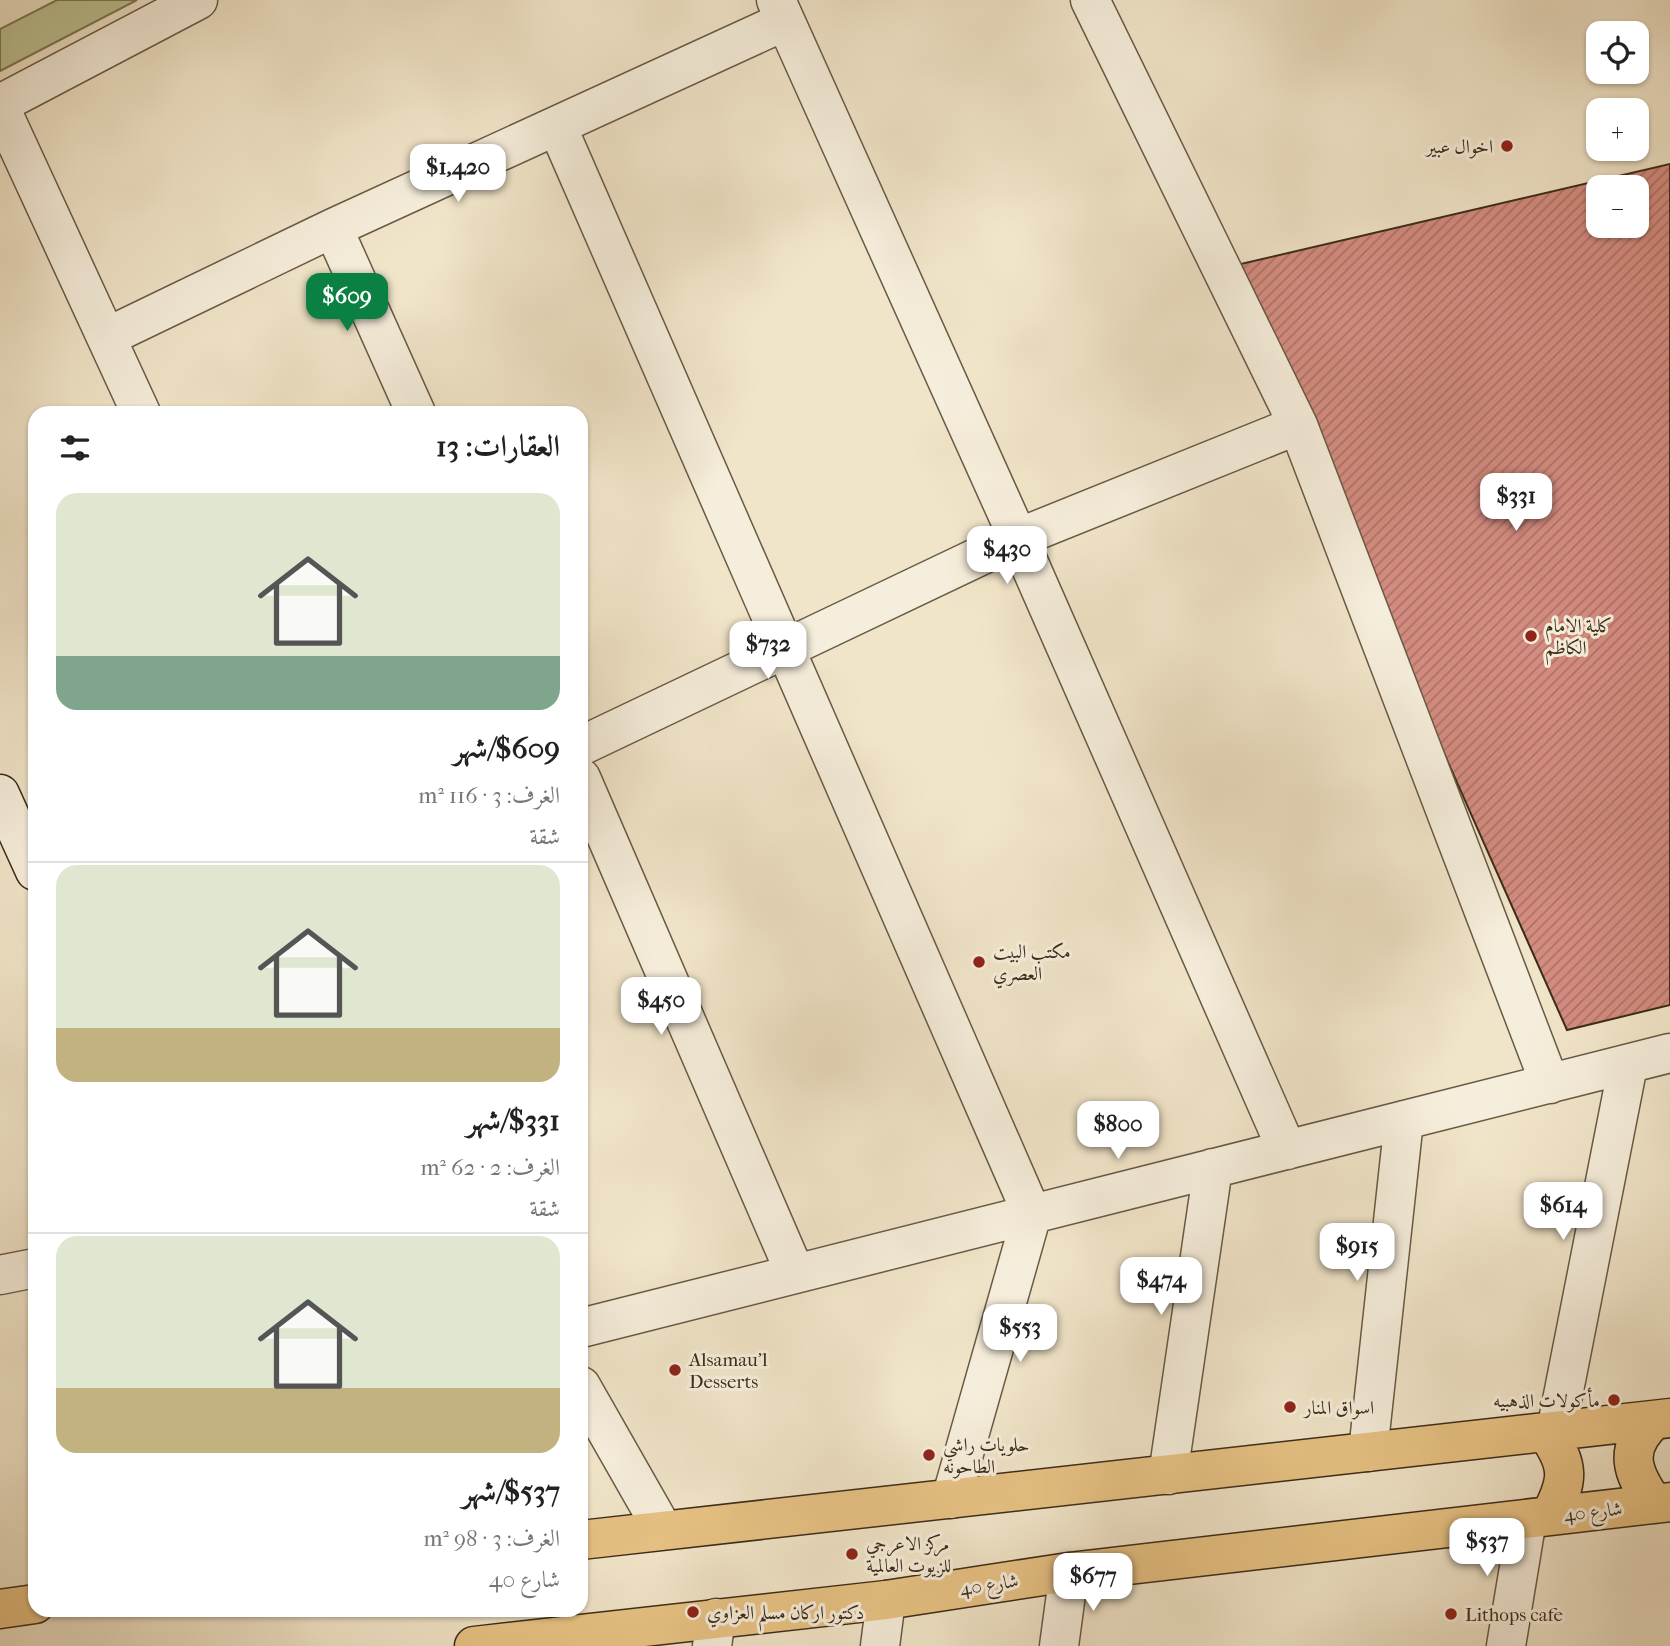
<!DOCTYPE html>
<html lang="ar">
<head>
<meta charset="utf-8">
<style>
  :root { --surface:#fff; --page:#f2f2f2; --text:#222; --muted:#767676; --line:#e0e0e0; --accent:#0b8043 }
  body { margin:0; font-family:"IM FELL French Canon",Amiri,serif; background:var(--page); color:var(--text); direction:rtl; height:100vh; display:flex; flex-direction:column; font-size:26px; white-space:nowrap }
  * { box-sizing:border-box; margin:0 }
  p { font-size:23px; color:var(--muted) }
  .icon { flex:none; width:38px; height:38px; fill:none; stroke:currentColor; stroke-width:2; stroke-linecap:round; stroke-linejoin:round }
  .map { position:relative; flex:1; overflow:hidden; direction:ltr }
  .side { position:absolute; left:28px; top:406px; width:560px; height:1211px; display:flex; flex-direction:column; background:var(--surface); border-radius:21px; box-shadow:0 2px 5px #0004; direction:rtl }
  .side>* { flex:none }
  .buttons { position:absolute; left:1586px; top:21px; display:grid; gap:14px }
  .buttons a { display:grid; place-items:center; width:63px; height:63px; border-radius:14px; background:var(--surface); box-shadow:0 2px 5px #0004; font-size:35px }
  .price { position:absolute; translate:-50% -60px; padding:0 16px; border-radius:14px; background:#fff; color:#222; font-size:23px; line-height:46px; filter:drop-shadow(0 2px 4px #0008) }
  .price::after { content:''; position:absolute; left:50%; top:42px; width:21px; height:16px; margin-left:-10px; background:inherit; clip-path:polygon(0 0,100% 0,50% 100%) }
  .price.active { background:var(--accent); color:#fff }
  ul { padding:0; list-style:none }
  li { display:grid; align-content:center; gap:14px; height:371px; padding:0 28px }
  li+li { border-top:2px solid var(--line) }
  li span { display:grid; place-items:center; height:217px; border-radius:21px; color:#555 }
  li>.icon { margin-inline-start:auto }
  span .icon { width:126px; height:126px; fill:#fffc; stroke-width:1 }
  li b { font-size:30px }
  h2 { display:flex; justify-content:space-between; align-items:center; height:84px; padding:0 28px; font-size:30px }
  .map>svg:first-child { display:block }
</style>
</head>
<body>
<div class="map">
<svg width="1670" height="1646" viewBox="0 0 1670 1646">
  <defs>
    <pattern id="building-hatch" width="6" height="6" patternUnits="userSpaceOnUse" patternTransform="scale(1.75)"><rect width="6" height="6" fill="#d48c80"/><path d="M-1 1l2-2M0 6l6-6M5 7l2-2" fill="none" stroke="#ad7368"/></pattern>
  </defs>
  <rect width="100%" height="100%" fill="#f1e5c9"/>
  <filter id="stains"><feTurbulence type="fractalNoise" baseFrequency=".00286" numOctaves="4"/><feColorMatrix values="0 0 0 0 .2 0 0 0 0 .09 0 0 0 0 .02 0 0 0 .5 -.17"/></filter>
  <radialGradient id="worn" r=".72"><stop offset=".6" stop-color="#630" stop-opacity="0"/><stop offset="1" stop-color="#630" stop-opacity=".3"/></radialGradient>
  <path fill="#bdc394" stroke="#7c7856" stroke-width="2" d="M57,0H137L0,71V29Z"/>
  <path fill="url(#building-hatch)" stroke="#3b2c19" stroke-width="2" fill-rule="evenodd" d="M1670,164V1005L1567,1030L1228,267ZM1598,187H1636V226H1598Z"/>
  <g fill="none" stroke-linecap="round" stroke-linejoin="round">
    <defs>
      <path id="street" d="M776,0L1018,538L1287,1150
        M1090,0L1298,425L1550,1084
        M0,104L198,0
        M0,107L141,413
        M557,126L1032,1214L951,1499
        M333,228L416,413
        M107,337L333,228L785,21
        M581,746L1018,538L1298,425
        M581,778L795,1273
        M0,1275L35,1268
        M581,1328L1670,1053
        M581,1386L663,1530
        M1556,1431L1628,1065
        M1368,1452L1404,1120
        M1168,1475L1213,1168
        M712,1646L716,1618
        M880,1646L886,1600
        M1059,1646L1069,1572
        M1506,1646L1527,1519"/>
      <path id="secondary" d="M0,794L35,871"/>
      <path id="primary" d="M1546,1432C1570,1466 1569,1480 1550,1516
        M1654,1504C1632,1473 1622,1449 1654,1420
        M581,1540L1670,1418
        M0,1609L35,1604
        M474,1646L886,1600L1069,1572L1670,1502"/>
    </defs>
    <use href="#street" stroke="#685a45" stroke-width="41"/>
    <use href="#secondary" stroke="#3b2c19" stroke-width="41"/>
    <use href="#primary" stroke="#3b2c19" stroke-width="41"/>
    <use href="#street" stroke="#f6eedc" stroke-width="38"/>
    <use href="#secondary" stroke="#f6eedc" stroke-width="38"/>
    <use href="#primary" stroke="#e8c284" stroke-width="38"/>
  </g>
  <g fill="#8f2418" stroke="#f6eedc" stroke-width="2.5">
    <circle cx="1507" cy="146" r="7"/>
    <circle cx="1531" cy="636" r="7"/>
    <circle cx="979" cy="962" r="7"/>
    <circle cx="675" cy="1370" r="7"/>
    <circle cx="1614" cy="1400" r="7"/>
    <circle cx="1290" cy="1407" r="7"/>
    <circle cx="929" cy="1455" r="7"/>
    <circle cx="852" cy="1554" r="7"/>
    <circle cx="693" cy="1612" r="7"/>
    <circle cx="1451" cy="1614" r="7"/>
  </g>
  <g text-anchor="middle" stroke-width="6" stroke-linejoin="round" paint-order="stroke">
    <g font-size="19" fill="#3b2c19" stroke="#f6eedc" text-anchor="start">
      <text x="1493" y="153" text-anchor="end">اخوال عبير</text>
      <text x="1545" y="632">كلية الامام<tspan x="1545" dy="22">الكاظم</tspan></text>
      <text x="993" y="958">مكتب البيت<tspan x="993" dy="22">العصري</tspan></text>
      <text x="689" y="1366">Alsamau'l<tspan x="689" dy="22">Desserts</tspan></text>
      <text x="1600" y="1407" text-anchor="end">مأكولات الذهبيه</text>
      <text x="1304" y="1414">اسواق المنار</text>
      <text x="943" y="1451">حلويات راشي<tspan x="943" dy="22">الطاحونه</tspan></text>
      <text x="866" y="1550">مركز الاعرجي<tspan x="866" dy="22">للزيوت العالمية</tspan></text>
      <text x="707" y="1619">دكتور اركان مسلم العزاوي</text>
      <text x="1465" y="1621">Lithops cafe</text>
    </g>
    <g font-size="19" fill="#3b2c19" stroke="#f6eedc">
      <text transform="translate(1593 1511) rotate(-7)" y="7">شارع 40</text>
      <text transform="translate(989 1584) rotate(-9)" y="7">شارع 40</text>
    </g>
  </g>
  <rect width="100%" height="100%" filter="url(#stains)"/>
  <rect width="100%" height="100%" fill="url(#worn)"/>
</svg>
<div class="buttons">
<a><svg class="icon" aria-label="locate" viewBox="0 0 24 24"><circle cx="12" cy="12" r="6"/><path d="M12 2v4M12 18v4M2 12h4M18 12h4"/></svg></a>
<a>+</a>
<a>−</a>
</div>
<b class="price" style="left:458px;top:204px">$1,420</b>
<b class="price active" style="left:347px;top:333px">$609</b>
<b class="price" style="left:1516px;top:533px">$331</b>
<b class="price" style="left:1007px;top:586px">$430</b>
<b class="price" style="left:768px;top:681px">$732</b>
<b class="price" style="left:661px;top:1037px">$450</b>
<b class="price" style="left:1118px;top:1161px">$800</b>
<b class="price" style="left:1563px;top:1242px">$614</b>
<b class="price" style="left:1357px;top:1283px">$915</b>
<b class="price" style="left:1161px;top:1317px">$474</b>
<b class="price" style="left:1020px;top:1364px">$553</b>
<b class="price" style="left:1487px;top:1578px">$537</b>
<b class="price" style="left:1093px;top:1613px">$677</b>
<section class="side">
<h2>العقارات: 13<svg class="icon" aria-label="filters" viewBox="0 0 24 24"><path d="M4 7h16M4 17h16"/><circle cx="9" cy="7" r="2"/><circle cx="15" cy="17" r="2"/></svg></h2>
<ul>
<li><span style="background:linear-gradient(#dfe7d0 75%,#7fa58c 0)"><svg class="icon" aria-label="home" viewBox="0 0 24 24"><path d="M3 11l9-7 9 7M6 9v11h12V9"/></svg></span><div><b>$609/شهر</b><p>الغرف: 3 · 116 m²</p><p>شقة</p></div></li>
<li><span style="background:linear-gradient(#dfe7d0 75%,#c2b280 0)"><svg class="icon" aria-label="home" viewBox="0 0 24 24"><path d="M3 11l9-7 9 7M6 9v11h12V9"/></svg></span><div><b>$331/شهر</b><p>الغرف: 2 · 62 m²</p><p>شقة</p></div></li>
<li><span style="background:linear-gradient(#dfe7d0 70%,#c2b280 0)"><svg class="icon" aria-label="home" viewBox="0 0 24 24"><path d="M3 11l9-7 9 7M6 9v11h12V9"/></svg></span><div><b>$537/شهر</b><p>الغرف: 3 · 98 m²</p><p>شارع 40</p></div></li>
</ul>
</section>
</div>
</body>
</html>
